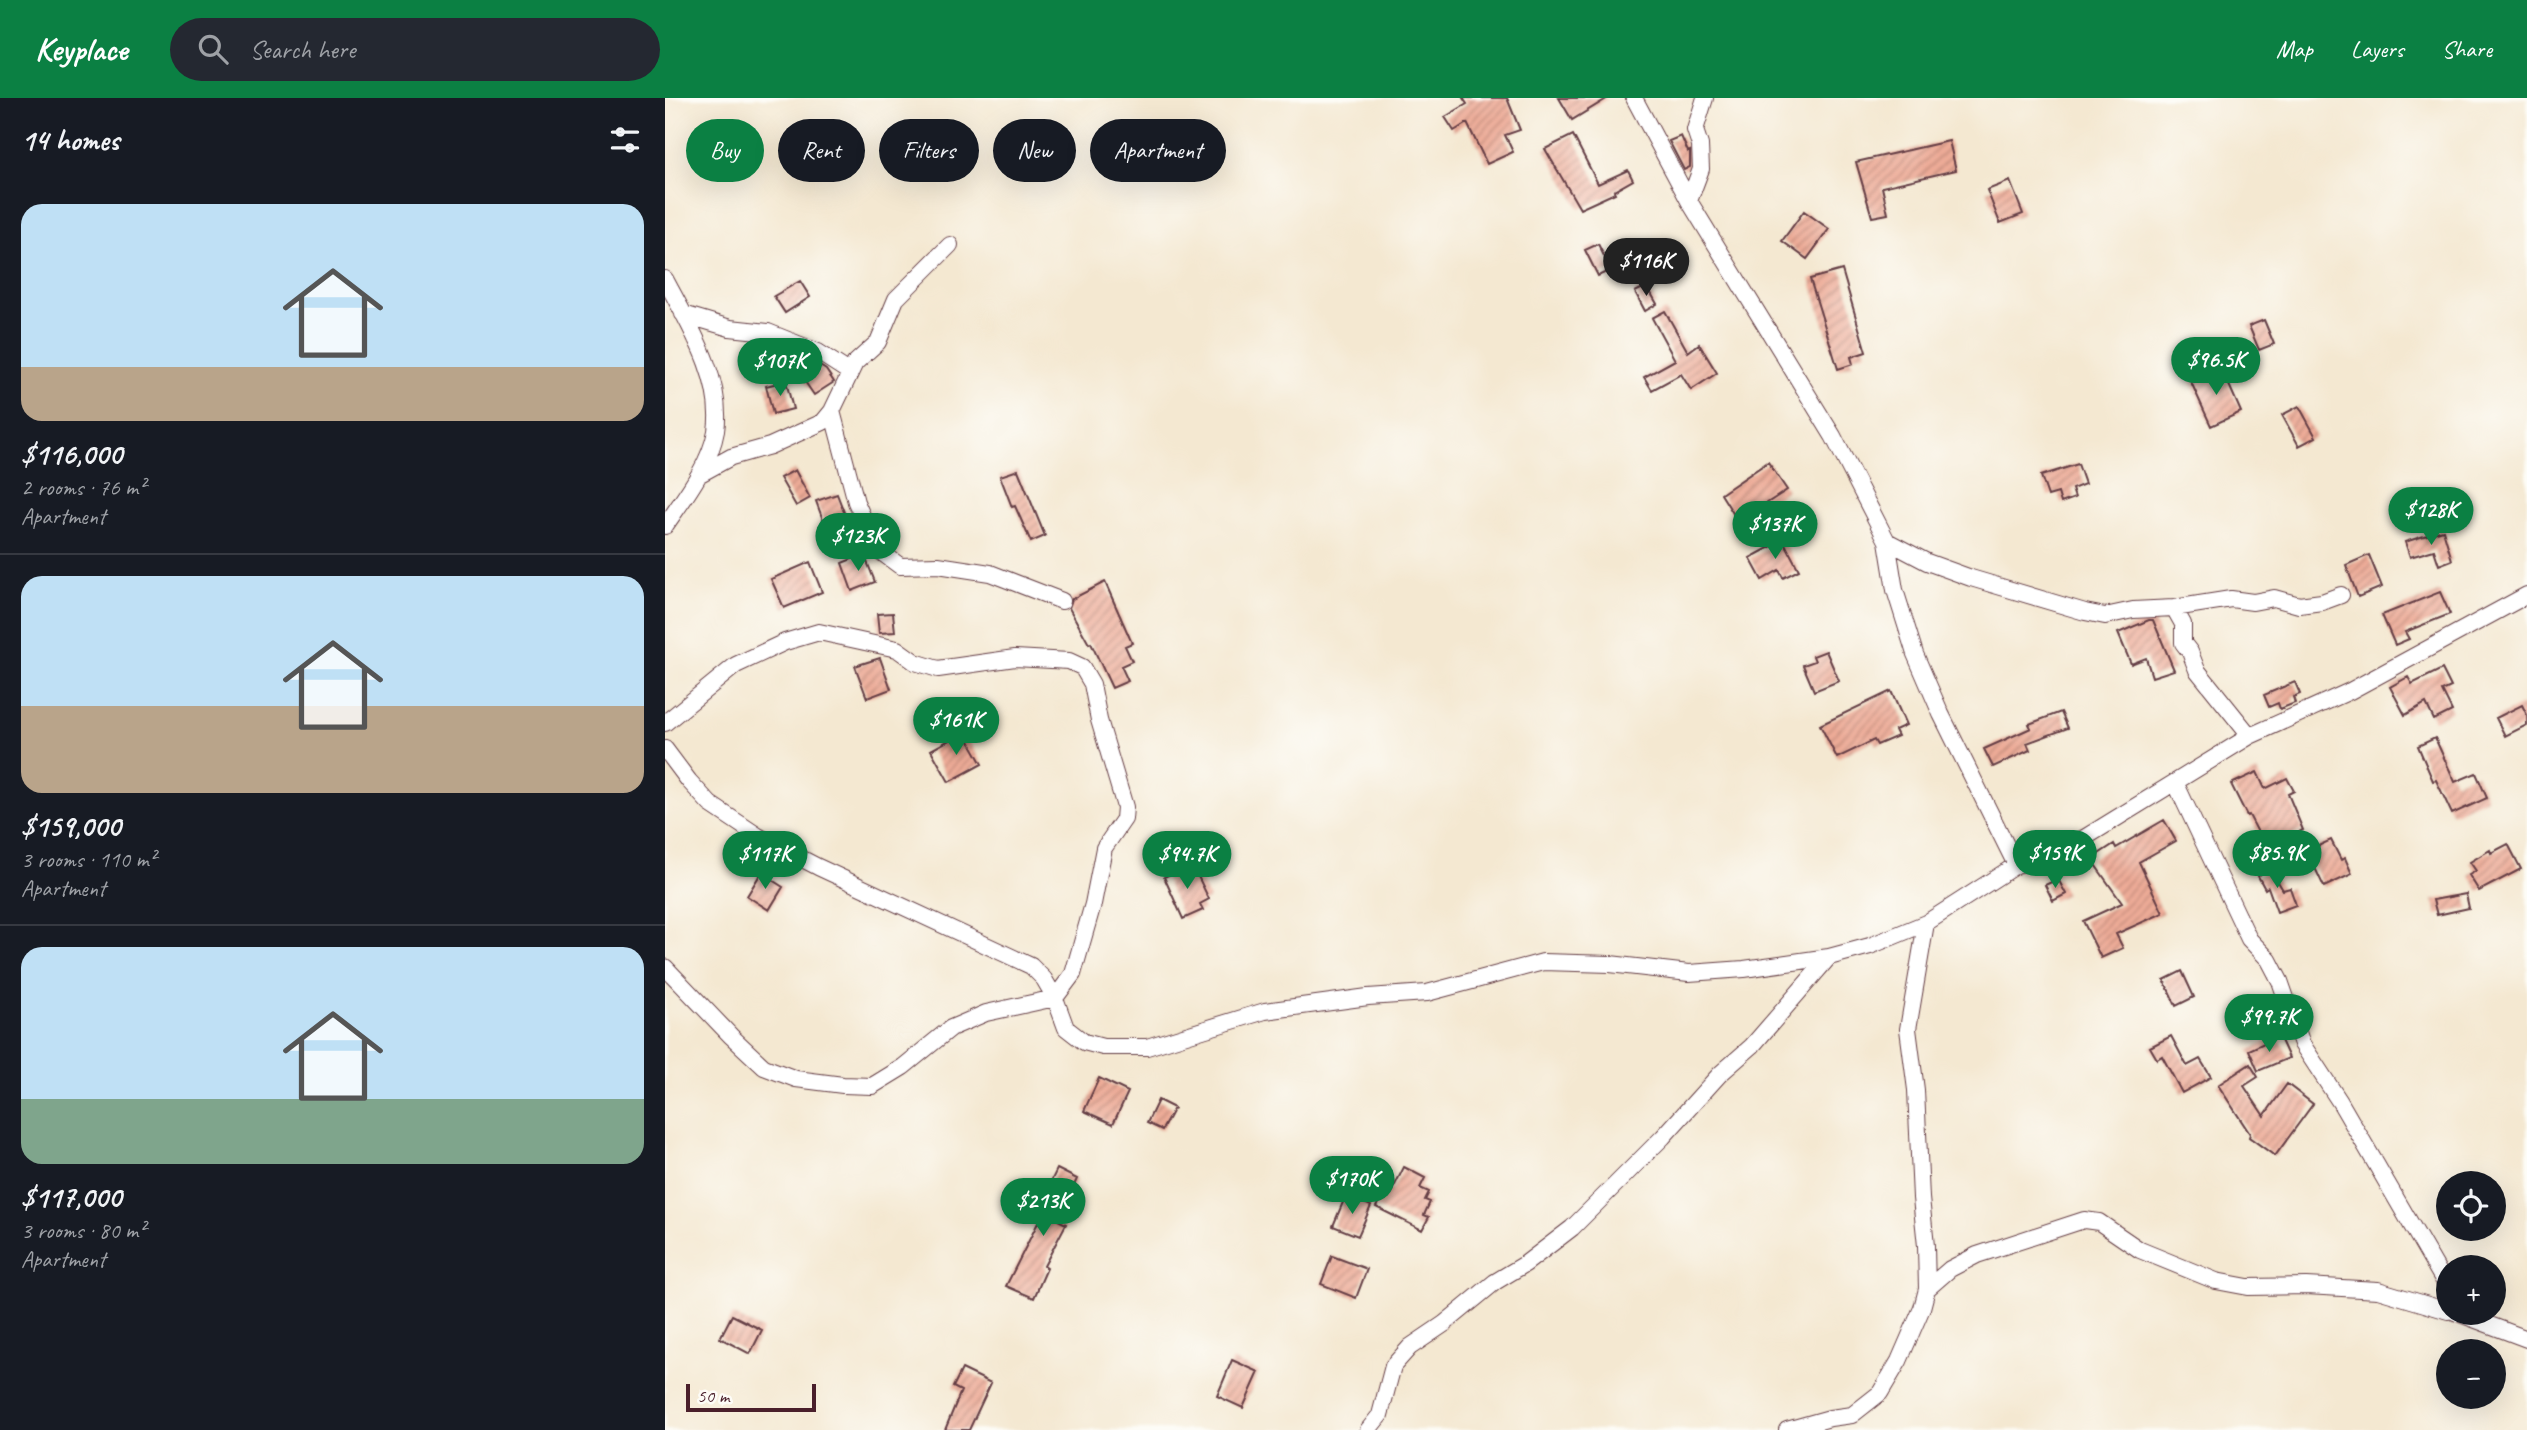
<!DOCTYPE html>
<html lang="en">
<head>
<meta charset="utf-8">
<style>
  :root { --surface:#171b24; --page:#242831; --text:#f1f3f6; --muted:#9ea1a6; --line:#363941; --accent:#0b8043 }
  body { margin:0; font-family:Caveat,sans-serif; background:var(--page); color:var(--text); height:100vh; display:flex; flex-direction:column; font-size:26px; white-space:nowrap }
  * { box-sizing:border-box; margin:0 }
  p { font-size:23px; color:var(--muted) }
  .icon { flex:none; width:38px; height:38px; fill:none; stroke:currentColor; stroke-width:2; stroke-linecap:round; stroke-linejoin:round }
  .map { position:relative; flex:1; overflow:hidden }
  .drawer { display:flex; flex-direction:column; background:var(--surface); width:665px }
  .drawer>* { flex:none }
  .top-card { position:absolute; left:21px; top:21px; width:665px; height:63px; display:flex; gap:14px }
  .buttons { position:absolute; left:1771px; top:1073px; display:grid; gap:14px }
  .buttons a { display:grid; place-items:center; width:70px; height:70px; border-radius:50%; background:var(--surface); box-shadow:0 7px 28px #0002; font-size:35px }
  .scale { position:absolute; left:21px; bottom:18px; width:130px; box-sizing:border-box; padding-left:7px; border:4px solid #4a1f2b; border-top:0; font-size:19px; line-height:24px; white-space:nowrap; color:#4a1f2b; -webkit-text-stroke:5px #fdfcf7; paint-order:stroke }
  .price { position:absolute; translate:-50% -60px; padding:0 16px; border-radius:24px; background:var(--accent); color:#fff; font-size:23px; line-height:46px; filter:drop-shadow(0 2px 4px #0008) }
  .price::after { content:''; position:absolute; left:50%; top:42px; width:21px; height:16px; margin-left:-10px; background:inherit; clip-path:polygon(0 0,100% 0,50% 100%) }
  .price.active { background:#222; color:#fff }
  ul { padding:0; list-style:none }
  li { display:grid; align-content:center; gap:14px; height:371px; padding:0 21px }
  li+li { border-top:2px solid var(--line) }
  li span { display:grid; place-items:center; height:217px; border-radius:21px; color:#555 }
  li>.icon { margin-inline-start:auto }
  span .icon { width:126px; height:126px; fill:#fffc; stroke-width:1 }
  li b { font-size:30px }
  h2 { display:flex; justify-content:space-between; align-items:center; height:84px; padding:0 21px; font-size:30px }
  .chip { padding:0 24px; border-radius:32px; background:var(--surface); box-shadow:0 7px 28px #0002; font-size:24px; line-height:63px }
  .chip.active { background:var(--accent); color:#fff }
  header { display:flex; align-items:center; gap:42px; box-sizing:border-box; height:98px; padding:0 35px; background:var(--accent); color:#fff }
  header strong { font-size:33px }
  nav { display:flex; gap:38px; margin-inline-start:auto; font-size:24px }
  .search { width:490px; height:63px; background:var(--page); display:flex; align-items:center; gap:18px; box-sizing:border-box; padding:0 24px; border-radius:38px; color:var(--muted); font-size:26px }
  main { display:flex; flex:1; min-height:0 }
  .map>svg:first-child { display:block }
</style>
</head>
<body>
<header>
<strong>Keyplace</strong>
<div class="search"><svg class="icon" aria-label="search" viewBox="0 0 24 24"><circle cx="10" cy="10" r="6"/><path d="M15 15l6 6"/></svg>Search here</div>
<nav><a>Map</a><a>Layers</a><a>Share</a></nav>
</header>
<main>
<section class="drawer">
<h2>14 homes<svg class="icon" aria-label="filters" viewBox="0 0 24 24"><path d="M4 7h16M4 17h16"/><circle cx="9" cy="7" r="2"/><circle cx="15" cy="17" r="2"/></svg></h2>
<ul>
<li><span style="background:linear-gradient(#bfe0f5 75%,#b9a48a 0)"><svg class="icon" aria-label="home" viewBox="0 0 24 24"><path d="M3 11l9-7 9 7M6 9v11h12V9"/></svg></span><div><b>$116,000</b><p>2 rooms · 76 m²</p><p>Apartment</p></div></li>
<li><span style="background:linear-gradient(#bfe0f5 60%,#b9a48a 0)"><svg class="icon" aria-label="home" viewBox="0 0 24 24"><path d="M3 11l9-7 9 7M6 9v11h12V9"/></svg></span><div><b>$159,000</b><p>3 rooms · 110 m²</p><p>Apartment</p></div></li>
<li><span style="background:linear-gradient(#bfe0f5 70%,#7fa58c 0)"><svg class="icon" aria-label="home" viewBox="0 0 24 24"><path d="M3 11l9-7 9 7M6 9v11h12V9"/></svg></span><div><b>$117,000</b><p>3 rooms · 80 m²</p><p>Apartment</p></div></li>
</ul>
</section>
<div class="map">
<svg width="1862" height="1332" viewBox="0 0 1862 1332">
  <defs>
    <pattern id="building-hatch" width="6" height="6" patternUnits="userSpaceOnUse" patternTransform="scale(1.75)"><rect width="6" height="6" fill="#edab97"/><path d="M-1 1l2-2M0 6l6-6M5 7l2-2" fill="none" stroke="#c28b7b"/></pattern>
  </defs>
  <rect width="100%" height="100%" fill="#fdfcf7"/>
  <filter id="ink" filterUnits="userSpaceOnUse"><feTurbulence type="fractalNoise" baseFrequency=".0143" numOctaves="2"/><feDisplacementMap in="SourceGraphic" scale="14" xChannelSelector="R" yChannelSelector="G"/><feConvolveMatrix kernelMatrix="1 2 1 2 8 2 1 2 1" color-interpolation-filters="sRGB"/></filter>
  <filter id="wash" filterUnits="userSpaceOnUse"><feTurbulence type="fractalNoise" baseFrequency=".00686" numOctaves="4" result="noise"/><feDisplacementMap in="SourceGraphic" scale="28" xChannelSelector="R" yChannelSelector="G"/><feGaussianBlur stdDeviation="1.57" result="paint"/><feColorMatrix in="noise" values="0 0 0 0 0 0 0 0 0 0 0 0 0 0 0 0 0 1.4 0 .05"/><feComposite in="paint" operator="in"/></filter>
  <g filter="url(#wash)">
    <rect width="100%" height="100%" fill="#f4e8d1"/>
    <g id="blocks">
      <path fill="url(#building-hatch)" d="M798,0H842L855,32L840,37L848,54L822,66L802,25L789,33L780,19L802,6Z
        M894,0H943L907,22Z
        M908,37L933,86L963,72L968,82L949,93L950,95L915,111L880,51Z
        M1016,38L1023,54L1025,53V69L1019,72L1004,43Z
        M1284,43L1291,72L1217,89L1223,116L1207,119L1191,64Z
        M1345,83L1358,116L1335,125L1322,92Z
        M1139,113L1164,131L1142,161L1117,143Z
        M933,146L946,172L933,178L920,152Z
        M1177,172L1201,254L1186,259L1188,266L1173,271L1145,181Z
        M135,183L145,199L120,215L109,198Z
        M982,188L992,206L980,213L970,194Z
        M1000,213L1023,254L1034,246L1052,275L1026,292L1016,276L987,292L979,279L1010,262L987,220Z
        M1599,222L1609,246L1594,252L1584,228Z
        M147,263L161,272L169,284L149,297L132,272Z
        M1557,271L1576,314L1546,328L1526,284Z
        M121,283L128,311L108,316L101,288Z
        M1634,308L1651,339L1634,348L1617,317Z
        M1103,364L1122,392L1093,411L1096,415L1076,428L1056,396Z
        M1413,366L1420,386L1407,391L1410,400L1396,405L1393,395L1383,398L1376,378Z
        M130,372L145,400L131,408L115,380Z
        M353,372L380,438L366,444L350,408L347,409L335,378Z
        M172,396L182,422L161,430L151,403Z
        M1778,432L1787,462L1774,467L1769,452L1745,459L1740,444Z
        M1118,442L1134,472L1118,480L1114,472L1097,482L1085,460Z
        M199,456L210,484L187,493L177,465Z
        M1704,457L1717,489L1693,499L1681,467Z
        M145,464L157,494L119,510L106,481Z
        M440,484L467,545L460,548L467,563L456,568L463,583L447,590L426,545L424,546L404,510L407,501Z
        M1775,494L1785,516L1740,534L1744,541L1730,547L1717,517Z
        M228,515L230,534L214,535L212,516Z
        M1484,522H1488L1509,572L1487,579L1481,560L1466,566L1453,535Z
        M1161,553L1174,583L1149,593L1138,567L1150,563L1148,558Z
        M215,560L226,591L202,600L190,568Z
        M1777,571L1786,589L1777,593L1787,613L1769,622L1761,605L1740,617L1725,589L1743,579L1747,586Z
        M1630,584L1635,596L1628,599L1630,605L1615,611L1613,605L1604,609L1599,597Z
        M1226,593L1241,627L1230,632L1233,638L1212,647L1209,642L1172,660L1155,627Z
        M1857,607L1862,617V627L1840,638L1831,620Z
        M1396,614L1403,630L1362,645L1365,652L1328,669L1319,651L1366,630L1364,626Z
        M299,634L317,666L284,684L266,652Z
        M1770,640L1790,684L1811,675L1822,700L1787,716L1771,682L1768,683L1753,648Z
        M1592,674L1600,691L1622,680L1629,693L1623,696L1638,732L1601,750L1584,717L1582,718L1566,686Z
        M1499,722L1511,743L1474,764L1498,815L1451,836L1458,850L1436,860L1418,823L1457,805L1426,761L1449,746L1451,750Z
        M1666,742L1676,762L1680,760L1687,776L1659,789L1642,753Z
        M1843,746L1856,771L1814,793L1804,777L1811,773L1805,764L1825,752L1826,755Z
        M527,766L544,801L535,806L538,812L518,821L499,779Z
        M1603,767L1618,792L1625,790L1631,807L1612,814L1603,789L1600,791L1593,778L1598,775L1596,770Z
        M96,775L118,789L104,812L82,798Z
        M1393,781L1401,796L1388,803L1380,787Z
        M1801,796L1804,810L1772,817L1768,802Z
        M1517,873L1529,899L1511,908L1499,882Z
        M1506,938L1522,968L1535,961L1546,979L1517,995L1497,958L1492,961L1485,949Z
        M1614,938L1624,960L1593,973L1584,952Z
        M1585,966L1593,979L1579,988L1599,1018L1622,986L1648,1006L1610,1058L1584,1039L1585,1036L1553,987Z
        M434,980L463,994L448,1026L419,1013Z
        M493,1002L509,1010L497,1032L482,1025Z
        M739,1069L760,1080L755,1090L764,1094L760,1102L765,1104L759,1117L764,1119L757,1132L711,1109L721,1090L727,1093Z
        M392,1071L412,1081L393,1122L401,1126L379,1168L382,1170L369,1200L341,1188L384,1103L378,1100Z
        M681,1097L706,1108L693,1138L668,1128Z
        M667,1158L702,1171L691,1200L656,1186Z
        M67,1217L97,1232L85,1256L55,1240Z
        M567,1262L594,1274L578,1310L552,1298Z
        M297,1271L326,1285L304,1332H280L296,1293L288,1289Z"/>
    </g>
  </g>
  <g filter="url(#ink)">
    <use href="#blocks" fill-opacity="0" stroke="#643d44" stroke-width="2"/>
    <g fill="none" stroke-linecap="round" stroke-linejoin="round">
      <defs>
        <path id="street" d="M969,0L1024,103L1168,338L1222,443L1230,492L1250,556L1276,616L1351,767
          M1024,103L1036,71L1035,47L1030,32L1040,0
          M0,181C23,225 59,281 51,333C45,367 19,400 0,428
          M18,216L65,230L103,234L153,254L184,274
          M167,313L191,404L212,451L235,468L273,467L325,475L397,503
          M35,376L66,359L105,348L158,324L167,313L190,265L213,244L231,201L285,147
          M1222,443L1262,464L1306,480L1420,514L1440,518L1468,512L1509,510L1566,501L1588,504L1609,500L1634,507L1657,504L1676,497
          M1509,510L1518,526V545L1525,554L1532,572L1585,638
          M0,625L71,567L120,544L154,534L232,551L250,564L273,571L350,560L404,563L417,569L427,586L434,622L460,709L459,721L439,750L428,806L408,876L390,900L321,915L286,930L238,969L207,988L178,987L131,981L99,969L66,938L0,869
          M0,651L24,683L45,706L93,738L153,769L366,868L379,881L390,900L401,930L419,944L438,949H482L600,913L703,899L762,895L878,864L945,866L1024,875L1079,871L1164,859L1205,848L1261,825L1351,767L1390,758L1585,638L1685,593L1862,497
          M1510,684L1584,841L1604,862L1615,883L1637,946L1675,1004L1783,1190
          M1262,1191L1285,1171L1312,1157L1419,1122L1434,1124L1475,1152L1551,1183L1583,1189L1641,1188L1713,1192L1783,1213
          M1790,1214L1862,1241
          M703,1332L715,1317L728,1268L745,1249L779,1226L830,1184L860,1166L907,1130L998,1039L1055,976L1087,948L1164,859
          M1122,1332L1165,1320L1187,1317L1215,1295L1234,1263L1257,1210L1262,1191L1261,1148L1256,1100L1251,992L1243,931L1261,825"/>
      </defs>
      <use href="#street" stroke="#643d44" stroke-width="18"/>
      <use href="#street" stroke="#fff" stroke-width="16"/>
    </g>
  </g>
</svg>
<div class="buttons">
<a><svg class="icon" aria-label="locate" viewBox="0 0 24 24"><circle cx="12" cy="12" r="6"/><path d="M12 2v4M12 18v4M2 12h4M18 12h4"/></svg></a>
<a>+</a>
<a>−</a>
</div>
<div class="scale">50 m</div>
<b class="price active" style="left:981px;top:200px">$116K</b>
<b class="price" style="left:1551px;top:299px">$96.5K</b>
<b class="price" style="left:115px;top:300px">$107K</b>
<b class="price" style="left:1766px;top:449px">$128K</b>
<b class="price" style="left:1110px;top:463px">$137K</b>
<b class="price" style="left:193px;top:475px">$123K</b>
<b class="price" style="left:291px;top:659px">$161K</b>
<b class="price" style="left:1390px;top:792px">$159K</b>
<b class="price" style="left:1612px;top:792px">$85.9K</b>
<b class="price" style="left:100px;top:793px">$117K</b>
<b class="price" style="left:522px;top:793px">$94.7K</b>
<b class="price" style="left:1604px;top:956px">$99.7K</b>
<b class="price" style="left:687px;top:1118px">$170K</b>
<b class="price" style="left:378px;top:1140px">$213K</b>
<div class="top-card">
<a class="chip active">Buy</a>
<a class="chip">Rent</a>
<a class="chip">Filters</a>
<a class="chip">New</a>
<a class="chip">Apartment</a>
</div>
</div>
</main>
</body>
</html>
